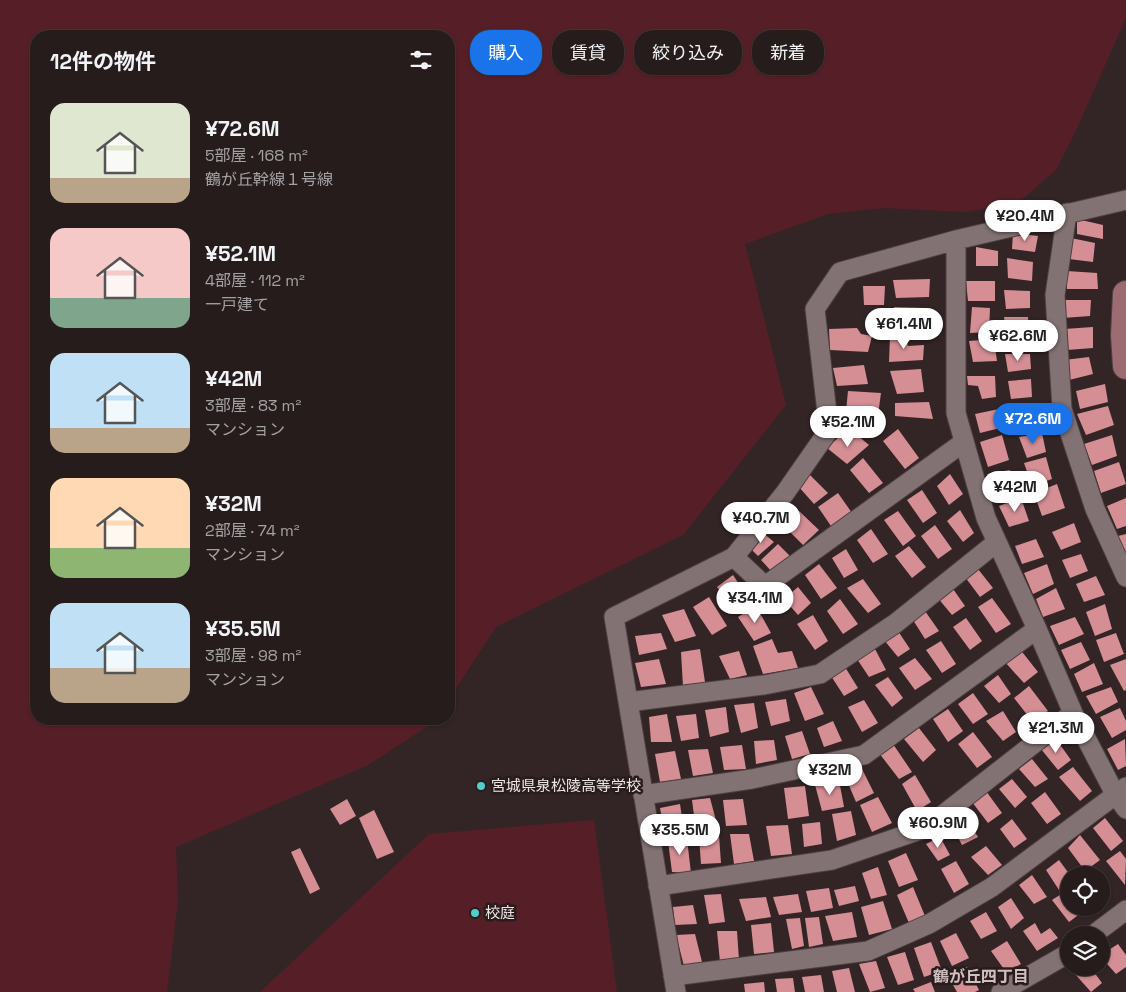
<!DOCTYPE html>
<html lang="ja">
<head>
<meta charset="utf-8">
<style>
  :root { --surface:#261c1c; --page:#322929; --text:#f1f3f6; --muted:#a4a1a3; --line:#423a3b; --accent:#1a73e8 }
  body { margin:0; font-family:"Space Grotesk","Noto Sans JP",sans-serif; background:var(--page); color:var(--text); height:100vh; display:flex; flex-direction:column; font-size:19px; white-space:nowrap }
  * { box-sizing:border-box; margin:0 }
  p { font-size:16px; color:var(--muted) }
  .icon { flex:none; width:28px; height:28px; fill:none; stroke:currentColor; stroke-width:2; stroke-linecap:round; stroke-linejoin:round }
  .map { position:relative; flex:1; overflow:hidden }
  .sheet { position:absolute; left:30px; top:30px; width:425px; height:695px; display:flex; flex-direction:column; background:var(--surface); border-radius:20px; box-shadow:0 1px 4px #0004,0 0 0 1px var(--line) }
  .sheet>* { flex:none }
  .top-card { position:absolute; left:470px; top:30px; width:475px; height:45px; display:flex; gap:10px }
  .fabs { position:absolute; left:1060px; top:866px; display:grid; gap:10px }
  .fabs a { display:grid; place-items:center; width:50px; height:50px; border-radius:50%; background:var(--surface); box-shadow:0 1px 4px #0004,0 0 0 1px var(--line); font-size:25px }
  .price { position:absolute; translate:-50% -42px; padding:0 11px; border-radius:18px; background:#fff; color:#222; font-size:16px; line-height:32px; filter:drop-shadow(0 1px 2px #0008) }
  .price::after { content:''; position:absolute; left:50%; top:30px; width:15px; height:11px; margin-left:-8px; background:inherit; clip-path:polygon(0 0,100% 0,50% 100%) }
  .price.current { background:var(--accent); color:#fff }
  ul { padding:0; list-style:none }
  li { display:flex; align-items:center; gap:15px; height:125px; padding:0 20px }
  li span { display:grid; place-items:center; flex:none; width:140px; height:100px; border-radius:15px; color:#555 }
  li>.icon { margin-inline-start:auto }
  span .icon { width:60px; height:60px; fill:#fffc; stroke-width:1 }
  li b { font-size:21px }
  h2 { display:flex; justify-content:space-between; align-items:center; height:60px; padding:0 20px; font-size:21px }
  .tag { padding:0 18px; border-radius:20px; background:var(--surface); box-shadow:0 1px 4px #0004,0 0 0 1px var(--line); font-size:18px; line-height:45px }
  .tag.current { background:var(--accent); color:#fff }
  .map>svg:first-child { display:block }
</style>
</head>
<body>
<div class="map">
<svg width="1126" height="992" viewBox="0 0 1126 992">
  <rect width="100%" height="100%" fill="#332526"/>
  <path fill="#561f27" d="M0,0H1126V18L1078,126L1056,170L1018,203L965,212L884,208L828,214L745,244L786,405L683,535L496,627L449,699V36H36V719H436L433,723L368,765L176,847L178,901L167,992H0Z
    M594,820L617,992H260L429,834Z"/>
  <path fill="#d48e94" d="M1077,219L1103,225V239L1077,234Z
    M1013,233L1038,236L1035,252L1012,249Z
    M1071,238L1095,243L1093,262L1069,259Z
    M976,247L998,251V266H976Z
    M1007,258L1033,262L1032,281L1008,278Z
    M1067,271L1097,273L1098,289H1067Z
    M930,279L929,297L896,298L893,280Z
    M966,281H995V301H968Z
    M863,286H885L884,305H864Z
    M1004,290L1030,291V308L1006,309Z
    M1062,300H1091L1090,316L1063,318Z
    M894,307L926,308L928,327H898Z
    M972,307L990,308L989,332L970,333Z
    M1004,317H1028L1029,336H1006Z
    M1093,327V348L1067,350L1064,329Z
    M857,328L861,334L872,336L868,352L830,350L829,329Z
    M890,336H905L908,346L924,345L923,360L889,362Z
    M982,340V346L995,347L997,361L973,362L969,341Z
    M1005,354H1030L1031,369L1008,372Z
    M1089,357L1093,374L1069,380L1064,360Z
    M864,365L868,384L837,386L833,368Z
    M921,369L924,392L897,394L890,371Z
    M967,376H995L996,397L982,399L978,386L968,385Z
    M1031,379L1032,397L1011,399L1008,381Z
    M1105,384L1108,402L1080,409L1076,391Z
    M848,391L881,393L878,415L846,411Z
    M929,402L933,419L895,416V403Z
    M1108,406L1114,425L1086,435L1077,414Z
    M1037,407L1040,424L1019,430L1015,410Z
    M999,409L1004,427L980,433L975,414Z
    M898,429L919,458L905,469L883,441Z
    M1042,433L1046,452L1027,458L1019,437Z
    M841,435L849,443L857,435L869,445L847,464L827,448Z
    M1002,435L1009,460L988,467L980,442Z
    M1112,435L1117,456L1092,465L1084,444Z
    M1046,457L1052,479L1032,486L1024,463Z
    M863,458L883,483L869,493L850,470Z
    M1119,462L1126,484L1101,493L1094,471Z
    M1010,470L1015,489L995,496L987,474Z
    M809,474L828,493L814,504L798,486Z
    M950,474L963,494L949,505L937,486Z
    M1057,484L1065,508L1042,516L1034,493Z
    M922,490L937,513L923,523L907,500Z
    M838,493L852,513L831,526L818,507Z
    M1021,498L1029,521L1009,527L999,506Z
    M1126,498V526L1117,529L1107,506Z
    M960,510L974,533L963,542L947,521Z
    M799,511L819,530L803,545L784,526Z
    M898,511L916,536L903,546L884,520Z
    M1074,523L1081,542L1061,550L1052,532Z
    M935,525L952,549L938,559L921,536Z
    M871,529L888,554L873,563L857,540Z
    M762,532L774,542L758,556L749,547Z
    M1126,534V554L1118,536Z
    M1036,539L1044,557L1022,564L1015,546Z
    M778,544L790,556L772,572L761,560Z
    M909,546L926,567L912,578L895,556Z
    M846,549L858,570L844,578L832,558Z
    M1081,554L1088,571L1070,578L1062,560Z
    M819,564L837,588L821,599L805,575Z
    M1047,564L1054,584L1033,594L1024,573Z
    M978,569L993,588L980,597L965,577Z
    M733,575L750,601L735,610L717,587Z
    M1096,576L1105,595L1084,602L1076,584Z
    M863,579L881,604L868,613L847,588Z
    M951,586L965,606L952,615L937,597Z
    M798,587L811,603L798,615L784,599Z
    M1056,588L1065,609L1043,617L1036,599Z
    M709,597L727,626L712,635L693,607Z
    M992,598L1011,624L996,633L978,607Z
    M840,599L858,624L843,634L827,611Z
    M1105,604L1112,629L1095,636L1086,612Z
    M756,606L771,633L754,641L738,617Z
    M684,609L696,636L675,642L662,615Z
    M925,611L939,631L925,639L913,620Z
    M813,615L828,641L815,650L797,624Z
    M1075,617L1084,634L1059,645L1050,626Z
    M966,618L982,641L970,650L953,627Z
    M898,631L910,649L898,657L884,640Z
    M661,633L667,649L639,655L635,636Z
    M1116,633L1124,654L1104,662L1096,640Z
    M772,639L778,653L792,651L798,668L763,674L753,646Z
    M941,641L956,664L942,673L926,650Z
    M1081,642L1090,660L1070,669L1061,650Z
    M1019,648L1038,672L1024,683L1004,661Z
    M700,649L705,682L683,687L681,652Z
    M875,649L886,670L869,677L857,659Z
    M739,651L747,675L730,679L719,656Z
    M915,658L932,679L915,690L899,668Z
    M659,659L666,684L641,687L635,663Z
    M1126,659V690L1124,691L1110,665Z
    M1094,663L1103,684L1082,692L1074,674Z
    M845,667L858,688L844,696L831,676Z
    M998,675L1011,694L999,703L984,686Z
    M888,677L903,698L892,707L875,685Z
    M1029,686L1048,711L1032,721L1014,698Z
    M811,687L824,714L805,721L794,693Z
    M1111,687L1118,702L1096,714L1086,696Z
    M973,693L988,714L973,724L958,704Z
    M786,699L790,721L771,726L765,702Z
    M864,700L878,723L862,732L848,707Z
    M754,703L758,728L741,733L734,705Z
    M726,707L729,732L710,737L705,710Z
    M1120,708L1126,721V730L1112,738L1100,717Z
    M948,709L963,731L948,742L933,719Z
    M1003,711L1016,732L1003,741L986,721Z
    M667,714L672,742H651L649,717Z
    M696,714L699,738L681,741L676,716Z
    M833,721L842,741L824,747L817,728Z
    M919,728L936,750L923,762L904,739Z
    M802,731L810,754L792,759L785,736Z
    M973,732L992,757L977,768L958,744Z
    M1056,739L1071,760L1058,770L1041,749Z
    M1125,739L1126,766L1118,770L1107,749Z
    M774,740L777,760L756,764L754,741Z
    M893,744L912,772L899,779L879,753Z
    M742,745L746,769L724,770L720,747Z
    M708,749L713,773L693,776L688,750Z
    M675,751L681,779L660,782L655,754Z
    M1032,759L1048,779L1035,787L1019,769Z
    M1073,767L1092,791L1080,801L1059,777Z
    M862,769L874,793L856,802L845,776Z
    M915,775L931,802L917,811L902,784Z
    M1012,779L1027,797L1015,808L999,789Z
    M839,780L844,807L822,811L815,785Z
    M805,786L809,816L788,819L784,788Z
    M986,791L1002,813L988,823L972,802Z
    M1045,792L1061,814L1047,824L1031,803Z
    M878,797L892,823L872,832L860,805Z
    M710,798L718,828L696,831L692,800Z
    M347,799L356,816L340,825L330,809Z
    M743,799L747,825L726,826L723,800Z
    M680,804L684,831L665,835L660,808Z
    M374,810L394,852L377,859L359,818Z
    M851,811L856,835L837,841L832,814Z
    M965,817L978,837L962,845L952,826Z
    M1105,818L1123,841L1111,851L1093,828Z
    M1012,819L1027,839L1014,848L1000,829Z
    M820,822L822,844L804,847L802,824Z
    M788,825L792,854L771,856L766,826Z
    M730,834H749L754,861L734,864Z
    M1080,835L1100,860L1085,871L1068,848Z
    M719,836L721,863L701,864L699,837Z
    M940,837L950,855L938,861L926,844Z
    M687,839L691,873L672,872L668,841Z
    M986,846L1002,865L988,875L971,857Z
    M300,848L320,889L310,894L291,852Z
    M1120,851L1126,859L1125,885L1106,861Z
    M906,853L918,880L899,887L888,861Z
    M1059,860L1070,875H1069V883L1059,890L1046,870Z
    M956,861L969,884L954,893L941,869Z
    M878,867L887,895L871,899L862,873Z
    M1032,875L1047,897L1034,904L1019,885Z
    M855,886L859,901L839,906L834,890Z
    M913,887L925,916L909,923L897,895Z
    M829,888L833,908L811,912L806,891Z
    M1069,889V908H1083L1085,910L1069,922L1052,900Z
    M721,894L725,922L709,924L704,895Z
    M798,894L802,912L779,915L773,897Z
    M766,897L771,917L746,921L739,899Z
    M1011,898L1024,918L1011,929L998,907Z
    M883,901L892,929L869,935L861,907Z
    M693,905L697,924L675,925L673,907Z
    M852,912L857,937L833,941L825,916Z
    M986,912L997,931L981,939L970,921Z
    M819,917L823,944L809,947L805,918Z
    M800,918L804,946L792,949L786,919Z
    M771,923L774,952L754,954L751,925Z
    M1035,923L1041,934L1050,928L1058,938L1037,951L1023,931Z
    M717,931H737L739,960L720,962Z
    M956,933L969,958L952,966L940,941Z
    M695,934L702,962L684,966L676,935Z
    M1007,941L1021,964L1006,972L991,951Z
    M931,942L942,971L924,977L914,948Z
    M1118,944L1126,955V967L1116,974L1101,957V955Z
    M905,952L914,980L898,985L887,957Z
    M876,961L885,988L870,992L859,964Z
    M967,967L979,990L975,992H957L948,976Z
    M849,968L855,992H837L832,971Z
    M1084,968H1091L1102,983L1091,992L1075,974Z
    M821,975L824,992H805L802,977Z
    M793,978L795,992H777L775,979Z
    M764,982L765,992H745L744,984Z
    M931,982L935,992H915L913,989Z"/>
  <g fill="none" stroke-linecap="round" stroke-linejoin="round">
    <defs>
      <path id="street" d="M1067,213L1055,295L1062,409L1095,509L1126,577
        M956,240V413L986,518L1037,629L1073,713L1115,794L1126,809
        M734,557L765,586L964,442
        M628,702L764,685L820,674L896,623L997,542
        M643,795L752,779L864,755L1037,629
        M658,886L832,860L926,828L1073,713
        M1093,935L1126,910
        M673,976L868,951L929,924L992,887L1126,787
        M676,992L614,617L734,557L785,493L829,430L815,309L840,272L956,240L1126,200
        M1001,992L1069,953"/>
      <path id="secondary" d="M1126,294L1124,335L1126,366"/>
    </defs>
    <use href="#street" stroke="#4e4142" stroke-width="21"/>
    <use href="#secondary" stroke="#4e4142" stroke-width="28"/>
    <use href="#street" stroke="#837273" stroke-width="19"/>
    <use href="#secondary" stroke="#9c6c72" stroke-width="26"/>
  </g>
  <g fill="#53cdcb" stroke="#291c1d" stroke-width="2">
    <circle cx="481" cy="786" r="5"/>
    <circle cx="475" cy="913" r="5"/>
  </g>
  <g text-anchor="middle" stroke-width="5" stroke-linejoin="round" paint-order="stroke">
    <g font-size="15" fill="#eee4e5" stroke="#291c1d" text-anchor="start">
      <text x="491" y="791">宮城県泉松陵高等学校</text>
      <text x="485" y="918">校庭</text>
    </g>
    <g font-size="16" font-weight="bold" fill="#d2bebf" stroke="#291c1d">
      <text x="981" y="982">鶴が丘四丁目</text>
    </g>
  </g>
</svg>
<div class="fabs">
<a><svg class="icon" aria-label="locate" viewBox="0 0 24 24"><circle cx="12" cy="12" r="6"/><path d="M12 2v4M12 18v4M2 12h4M18 12h4"/></svg></a>
<a><svg class="icon" aria-label="layers" viewBox="0 0 24 24"><path d="M12 4l9 5-9 5-9-5zM3 14l9 5 9-5"/></svg></a>
</div>
<b class="price" style="left:1025px;top:242px">¥20.4M</b>
<b class="price" style="left:904px;top:350px">¥61.4M</b>
<b class="price" style="left:1018px;top:362px">¥62.6M</b>
<b class="price current" style="left:1033px;top:445px">¥72.6M</b>
<b class="price" style="left:848px;top:448px">¥52.1M</b>
<b class="price" style="left:1015px;top:513px">¥42M</b>
<b class="price" style="left:761px;top:544px">¥40.7M</b>
<b class="price" style="left:755px;top:624px">¥34.1M</b>
<b class="price" style="left:1056px;top:754px">¥21.3M</b>
<b class="price" style="left:830px;top:796px">¥32M</b>
<b class="price" style="left:938px;top:849px">¥60.9M</b>
<b class="price" style="left:680px;top:856px">¥35.5M</b>
<div class="top-card">
<a class="tag current">購入</a>
<a class="tag">賃貸</a>
<a class="tag">絞り込み</a>
<a class="tag">新着</a>
</div>
<section class="sheet">
<h2>12件の物件<svg class="icon" aria-label="filters" viewBox="0 0 24 24"><path d="M4 7h16M4 17h16"/><circle cx="9" cy="7" r="2"/><circle cx="15" cy="17" r="2"/></svg></h2>
<ul>
<li><span style="background:linear-gradient(#dfe7d0 75%,#b9a48a 0)"><svg class="icon" aria-label="home" viewBox="0 0 24 24"><path d="M3 11l9-7 9 7M6 9v11h12V9"/></svg></span><div><b>¥72.6M</b><p>5部屋 · 168 m²</p><p>鶴が丘幹線１号線</p></div></li>
<li><span style="background:linear-gradient(#f6c9c9 70%,#7fa58c 0)"><svg class="icon" aria-label="home" viewBox="0 0 24 24"><path d="M3 11l9-7 9 7M6 9v11h12V9"/></svg></span><div><b>¥52.1M</b><p>4部屋 · 112 m²</p><p>一戸建て</p></div></li>
<li><span style="background:linear-gradient(#bfe0f5 75%,#b9a48a 0)"><svg class="icon" aria-label="home" viewBox="0 0 24 24"><path d="M3 11l9-7 9 7M6 9v11h12V9"/></svg></span><div><b>¥42M</b><p>3部屋 · 83 m²</p><p>マンション</p></div></li>
<li><span style="background:linear-gradient(#ffd9b3 70%,#8fb573 0)"><svg class="icon" aria-label="home" viewBox="0 0 24 24"><path d="M3 11l9-7 9 7M6 9v11h12V9"/></svg></span><div><b>¥32M</b><p>2部屋 · 74 m²</p><p>マンション</p></div></li>
<li><span style="background:linear-gradient(#bfe0f5 65%,#b9a48a 0)"><svg class="icon" aria-label="home" viewBox="0 0 24 24"><path d="M3 11l9-7 9 7M6 9v11h12V9"/></svg></span><div><b>¥35.5M</b><p>3部屋 · 98 m²</p><p>マンション</p></div></li>
</ul>
</section>
</div>
</body>
</html>
